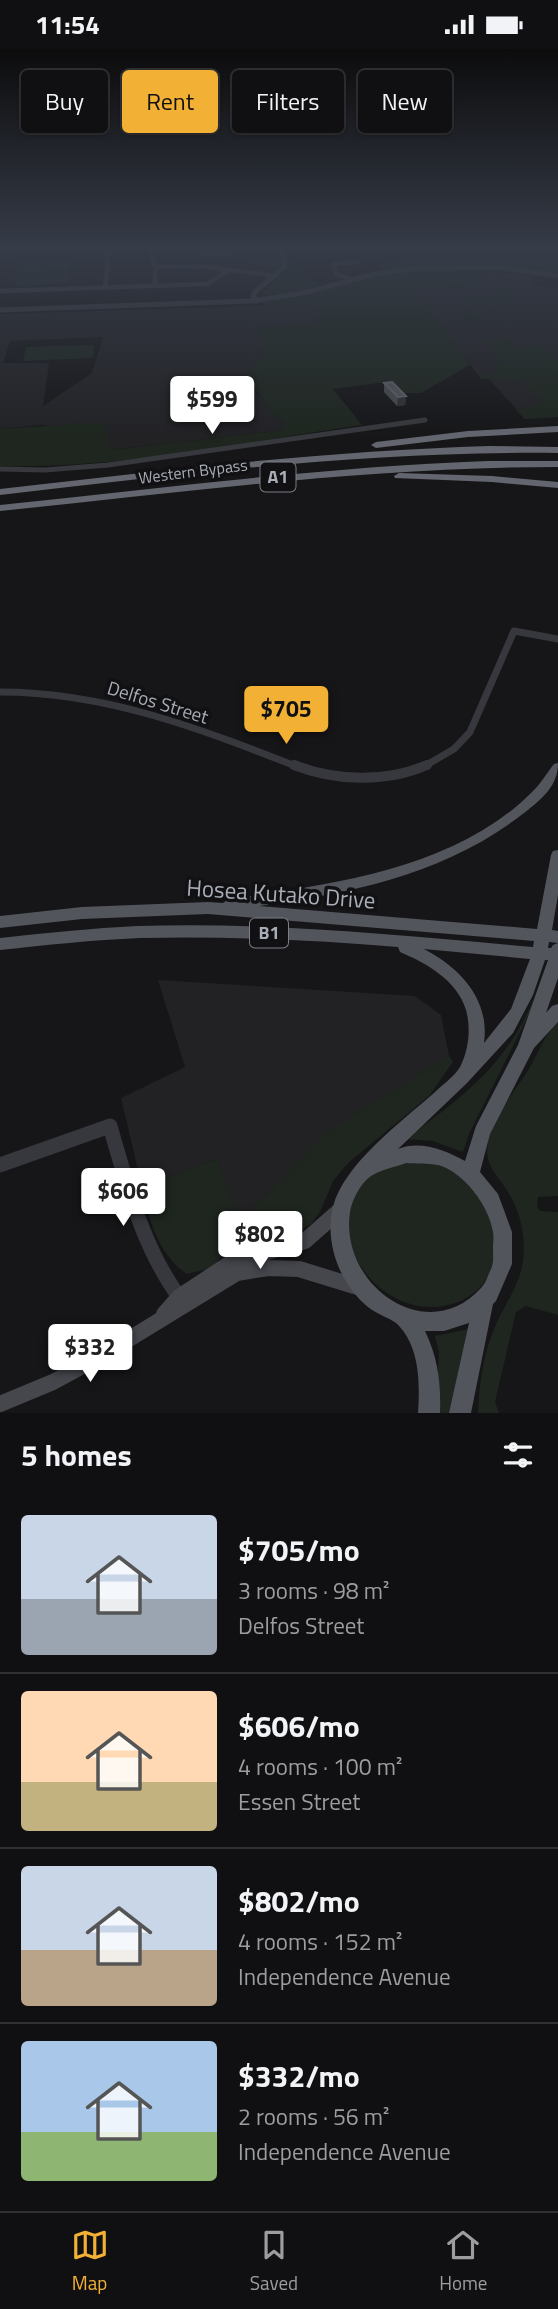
<!DOCTYPE html>
<html lang="en">
<head>
<meta charset="utf-8">
<style>
  :root { --surface:#101012; --page:#19191b; --text:#f1f3f6; --muted:#9c9d9f; --line:#303032; --accent:#f2b134 }
  body { margin:0; font-family:"Titillium Web",sans-serif; background:var(--page); color:var(--text); height:100vh; display:flex; flex-direction:column; font-size:26px; white-space:nowrap }
  * { box-sizing:border-box; margin:0 }
  p { font-size:23px; color:var(--muted) }
  .icon { flex:none; width:38px; height:38px; fill:none; stroke:currentColor; stroke-width:2; stroke-linecap:round; stroke-linejoin:round }
  .map { position:relative; height:1364px; overflow:hidden }
  .drawer { display:flex; flex-direction:column; background:var(--surface); flex:1 }
  .drawer>* { flex:none }
  .banner { position:absolute; left:21px; top:21px; width:516px; height:63px; display:flex; gap:14px }
  .price { position:absolute; translate:-50% -60px; padding:0 16px; border-radius:7px; background:#fff; color:#222; font-size:23px; line-height:46px; filter:drop-shadow(0 2px 4px #0008) }
  .price::after { content:''; position:absolute; left:50%; top:42px; width:21px; height:16px; margin-left:-10px; background:inherit; clip-path:polygon(0 0,100% 0,50% 100%) }
  .price.on { background:var(--accent); color:#111 }
  ul { padding:0; list-style:none }
  li { display:flex; align-items:center; gap:21px; height:175px; padding:0 21px }
  li+li { border-top:2px solid var(--line) }
  li span { display:grid; place-items:center; flex:none; width:196px; height:140px; border-radius:7px; color:#555 }
  li>.icon { margin-inline-start:auto }
  span .icon { width:84px; height:84px; fill:#fffc; stroke-width:1 }
  li b { font-size:30px }
  h2 { display:flex; justify-content:space-between; align-items:center; height:84px; padding:0 21px; font-size:30px }
  .chip { padding:0 24px; border-radius:7px; background:var(--surface); box-shadow:0 2px 5px #0004,0 0 0 2px var(--line); font-size:24px; line-height:63px }
  .chip.on { background:var(--accent); color:#111 }
  .status { display:flex; justify-content:space-between; align-items:center; height:49px; padding:0 35px; background:var(--surface); direction:ltr }
  .status svg { height:19px; fill:currentColor }
  .tab-bar { display:flex; justify-content:space-around; align-items:center; height:98px; border-top:2px solid var(--line); background:var(--surface); font-size:19px; color:var(--muted) }
  .tab-bar a { display:grid; justify-items:center; gap:4px }
  .tab-bar .on { color:var(--accent) }
  .map>svg:first-child { display:block }
</style>
</head>
<body>
<div class="status"><b>11:54</b><svg viewBox="0 0 49 12"><path d="M0 12V9h3v3zM5 12V6h3v6zM10 12V3h3v9zM15 12V0h3v12zM26 1h20v11H26zM47 4h2v5h-2z"/></svg></div>
<div class="map">
<svg width="558" height="1364" viewBox="0 0 558 1364">
  <rect width="100%" height="100%" fill="#161618"/>
  <path fill="#222225" fill-rule="evenodd" d="M485,225H515L534,228L530,233L535,237L558,239V368L525,370L489,330H481L413,241L482,237Z
    M287,256L315,258L321,277L260,278L262,306L255,318L244,329L248,338L263,349L271,365L283,372L285,381L110,401L44,376L0,380V265ZM103,288L92,324L43,357L49,314H3L10,292Z
    M158,931L415,947L441,966L449,1007L313,1098L238,1174L217,1110L142,1138L121,1049L185,1018Z"/>
  <path fill="#1e261f" d="M235,199H255L256,204L277,203L280,215L277,218L222,211L236,206Z
    M371,199H558V226L528,220L384,221L378,217L395,208H449L441,201L385,205Z
    M68,209V222L17,224L18,211Z
    M289,214H294L307,232L326,234L303,241L259,247L287,220Z
    M429,221L515,225H485L483,237L414,241L470,316L421,344H398L386,333L333,340L362,376C244,393 119,420 0,417V380L105,373L110,401L284,381L283,372L271,365L263,349L245,332L244,329C252,321 255,313 262,306L259,278L321,276L314,258L265,257L262,253L367,228Z
    M69,224V234L15,237L16,227Z
    M511,242L516,247L502,248L508,254L494,256L501,264H495L487,257L467,258L482,274L471,275L458,262L457,257L464,249L476,246Z
    M506,289L515,298L542,296L558,310V368L525,370L516,361L543,354L522,332C507,333 497,329 481,330L478,325L498,323L492,316L505,314L485,291Z
    M94,296L93,309L23,312L26,298Z
    M546,923L538,947L469,1085L463,1103L433,1092L406,1090C473,1040 517,1007 543,924Z
    M558,973V1147L538,1148L537,1157L540,1162L558,1163V1266L526,1257L516,1263L495,1353L499,1364H478C479,1336 483,1307 494,1280C503,1257 520,1237 523,1212C526,1186 520,1161 506,1140C501,1131 492,1123 489,1113C478,1083 516,1042 530,1018C541,999 542,990 558,973Z
    M449,1007L453,1013L429,1047L348,1114L333,1132L320,1163L311,1175L284,1189L257,1192L225,1204L211,1219L187,1225C158,1206 149,1170 142,1138L217,1110L239,1173L328,1082Z
    M400,1111C415,1113 434,1112 448,1117C468,1124 495,1163 496,1184C497,1197 495,1213 489,1225C483,1238 471,1248 458,1253C386,1281 311,1186 368,1129C376,1121 390,1116 400,1111Z
    M469,1280L450,1364H436L439,1303L435,1287Z"/>
  <g fill="none" stroke-linecap="round" stroke-linejoin="round">
    <path stroke="#37383d" stroke-width="4.5" d="M104,199L108,213L105,239
      M150,199L155,218V237
      M200,206L233,204L234,199
      M155,218L200,217L276,227
      M350,230L336,225L333,215L358,213
      M0,242L207,235L229,221"/>
    <path stroke="#37383d" stroke-width="5" d="M0,420L45,421L108,416L425,371"/>
    <path stroke="#37383d" stroke-width="7" d="M0,643C106,643 201,680 298,718
      M423,718L454,700L470,683L514,582L558,590"/>
    <path stroke="#37383d" stroke-width="10" d="M294,716C335,732 386,734 427,716"/>
    <path stroke="#37383d" stroke-width="5" d="M257,252L253,248L255,243L285,217L281,199
      M0,261L252,252L307,243L375,225L419,219H503L558,227"/>
    <path stroke="#37383d" stroke-width="15" d="M0,1116L110,1077C128,1139 143,1200 182,1252"/>
    <path stroke="#45474d" stroke-width="16" d="M164,1265L179,1248L232,1213L305,1192L339,1162
      M0,1355L53,1333L103,1306L237,1224L268,1219L299,1220L361,1239"/>
    <path fill="#53555c" fill-rule="evenodd" d="M558,714C558,737 542,750 524,764C448,824 353,844 259,857L537,880L551,806L553,802L558,801V846L552,881L558,882V929L546,964L552,957L558,955V973L534,999L490,1085L480,1123L498,1145L512,1183V1215L496,1252L493,1255L471,1364H449L469,1274L444,1282H425C438,1309 441,1334 440,1364H418C420,1334 420,1296 396,1274C388,1268 376,1265 368,1258C340,1235 324,1194 333,1158C343,1116 402,1072 434,1044C442,1036 455,1027 460,1018C469,1000 471,979 466,961C457,931 426,914 400,903L398,898C312,891 226,887 140,889C93,891 46,896 0,901V889C46,884 92,879 138,877C270,873 402,886 533,898L534,892L208,865L82,870L0,879V867L82,858L208,853L223,854L229,850C330,836 455,820 531,744C540,736 546,725 554,715ZM549,893L558,894L553,896L551,899H548ZM424,900L530,910L511,960L484,994C490,950 460,919 424,900ZM545,911H548L518,996L476,1077L465,1112C445,1101 420,1091 398,1100L467,1034L513,984L533,946ZM406,1114C416,1115 428,1114 438,1116C464,1123 489,1157 493,1183C494,1188 493,1194 493,1199C493,1206 494,1213 491,1220C488,1226 486,1234 481,1239C427,1299 339,1236 350,1163C352,1151 360,1135 371,1127C380,1121 395,1118 406,1114Z"/>
    <path fill="#63666e" fill-rule="evenodd" d="M558,377V383L468,388L376,399L371,396L376,393L468,382Z
      M489,397L558,398V404C371,402 186,424 0,446V440C163,421 325,402 489,397Z
      M488,412H558V418C371,418 186,443 0,462V456C163,439 324,418 488,412Z
      M399,424L492,427L558,433V439L492,433L395,429L394,427Z"/>
  </g>
  <path fill="#47494d" d="M384,334L406,347L405,356L397,357L384,343Z"/>
  <path fill="#2f3033" d="M406,347L405,356L397,357L398,348Z"/>
  <path fill="#525359" stroke="#5f6168" stroke-width="2" d="M392,333L406,347L398,348L384,334Z"/>
  <linearGradient id="sky" x2="0" y2="1"><stop stop-color="#0c0c0d"/><stop offset="0.51" stop-color="#363c48"/><stop offset="1" stop-color="#363c48" stop-opacity="0"/></linearGradient>
  <rect width="558" height="390" fill="url(#sky)"/>
  <g text-anchor="middle" stroke-width="7" stroke-linejoin="round" paint-order="stroke">
    <g font-size="16" fill="#a8adb8" stroke="#111113">
      <text transform="translate(193 422) rotate(-7)" y="6">Western Bypass</text>
    </g>
    <g fill="#111113" stroke="#7b7e86" stroke-width="2">
      <rect x="260.5" y="413.5" width="35" height="29" rx="5"/>
      <rect x="250" y="869.5" width="38" height="29" rx="5"/>
    </g>
    <g font-size="18" font-weight="bold" fill="#a8adb8">
      <text x="278" y="434">A1</text>
      <text x="269" y="890">B1</text>
    </g>
    <g font-size="19" fill="#a8adb8" stroke="#111113">
      <text transform="translate(158 653) rotate(17)" y="7">Delfos Street</text>
    </g>
    <g font-size="23" fill="#a8adb8" stroke="#111113">
      <text transform="translate(281 845) rotate(4)" y="8">Hosea Kutako Drive</text>
    </g>
  </g>
</svg>
<b class="price" style="left:212px;top:387px">$599</b>
<b class="price on" style="left:286px;top:697px">$705</b>
<b class="price" style="left:123px;top:1179px">$606</b>
<b class="price" style="left:260px;top:1222px">$802</b>
<b class="price" style="left:90px;top:1335px">$332</b>
<div class="banner">
<a class="chip">Buy</a>
<a class="chip on">Rent</a>
<a class="chip">Filters</a>
<a class="chip">New</a>
</div>
</div>
<section class="drawer">
<h2>5 homes<svg class="icon" aria-label="filters" viewBox="0 0 24 24"><path d="M4 7h16M4 17h16"/><circle cx="9" cy="7" r="2"/><circle cx="15" cy="17" r="2"/></svg></h2>
<ul>
<li><span style="background:linear-gradient(#c9d6e8 60%,#9aa5b1 0)"><svg class="icon" aria-label="home" viewBox="0 0 24 24"><path d="M3 11l9-7 9 7M6 9v11h12V9"/></svg></span><div><b>$705/mo</b><p>3 rooms · 98 m²</p><p>Delfos Street</p></div></li>
<li><span style="background:linear-gradient(#ffd9b3 65%,#c2b280 0)"><svg class="icon" aria-label="home" viewBox="0 0 24 24"><path d="M3 11l9-7 9 7M6 9v11h12V9"/></svg></span><div><b>$606/mo</b><p>4 rooms · 100 m²</p><p>Essen Street</p></div></li>
<li><span style="background:linear-gradient(#c9d6e8 60%,#b9a48a 0)"><svg class="icon" aria-label="home" viewBox="0 0 24 24"><path d="M3 11l9-7 9 7M6 9v11h12V9"/></svg></span><div><b>$802/mo</b><p>4 rooms · 152 m²</p><p>Independence Avenue</p></div></li>
<li><span style="background:linear-gradient(#a9c7e8 65%,#8fb573 0)"><svg class="icon" aria-label="home" viewBox="0 0 24 24"><path d="M3 11l9-7 9 7M6 9v11h12V9"/></svg></span><div><b>$332/mo</b><p>2 rooms · 56 m²</p><p>Independence Avenue</p></div></li>
</ul>
</section>
<nav class="tab-bar">
<a class="on"><svg class="icon" aria-label="map" viewBox="0 0 24 24"><path d="M3 6l6-2 6 2 6-2v14l-6 2-6-2-6 2zM9 4v14M15 6v14"/></svg>Map</a>
<a><svg class="icon" aria-label="saved" viewBox="0 0 24 24"><path d="M7 4h10v16l-5-4-5 4z"/></svg>Saved</a>
<a><svg class="icon" aria-label="home" viewBox="0 0 24 24"><path d="M3 11l9-7 9 7M6 9v11h12V9"/></svg>Home</a>
</nav>
</body>
</html>
